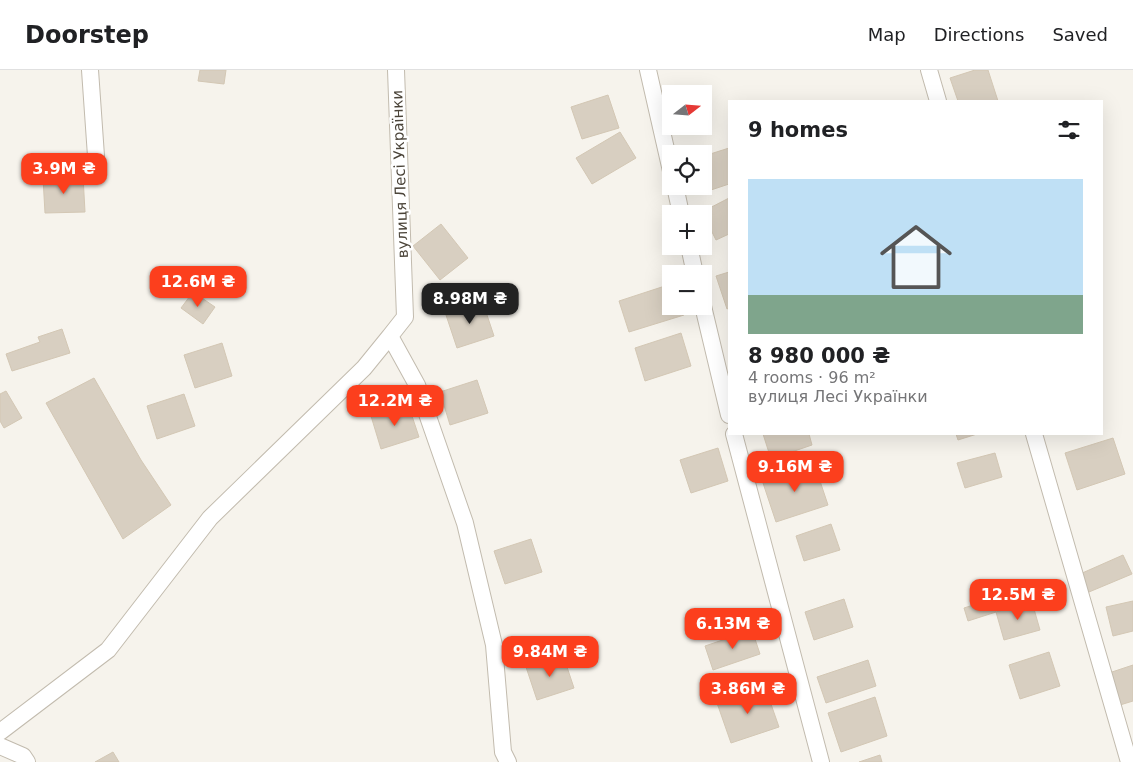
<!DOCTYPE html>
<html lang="en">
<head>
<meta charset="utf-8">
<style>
  :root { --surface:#fff; --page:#f2f2f2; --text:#202124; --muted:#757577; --line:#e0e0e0; --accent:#fc3f1d }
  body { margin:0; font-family:"DejaVu Sans",sans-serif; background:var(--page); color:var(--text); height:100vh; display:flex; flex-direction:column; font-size:19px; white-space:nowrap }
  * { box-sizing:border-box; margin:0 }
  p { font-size:16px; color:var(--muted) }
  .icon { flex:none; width:28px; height:28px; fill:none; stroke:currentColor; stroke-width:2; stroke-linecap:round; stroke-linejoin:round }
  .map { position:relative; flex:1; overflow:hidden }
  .panel { position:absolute; left:728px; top:30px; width:375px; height:335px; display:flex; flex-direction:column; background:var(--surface); border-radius:0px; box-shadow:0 5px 20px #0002 }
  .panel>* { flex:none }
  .needle { width:32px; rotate:73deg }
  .fabs { position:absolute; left:662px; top:15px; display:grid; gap:10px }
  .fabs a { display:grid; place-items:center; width:50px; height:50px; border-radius:0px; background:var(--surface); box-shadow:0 5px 20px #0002; font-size:25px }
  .price { position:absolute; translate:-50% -42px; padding:0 11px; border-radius:10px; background:var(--accent); color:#fff; font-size:16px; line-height:32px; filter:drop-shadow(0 1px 2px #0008) }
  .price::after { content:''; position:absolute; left:50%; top:30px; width:15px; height:11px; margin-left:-8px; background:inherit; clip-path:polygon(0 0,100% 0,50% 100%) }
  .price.active { background:#222; color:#fff }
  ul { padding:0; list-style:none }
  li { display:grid; align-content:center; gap:10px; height:265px; padding:0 20px }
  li+li { border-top:1px solid var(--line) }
  li span { display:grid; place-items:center; height:155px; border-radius:0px; color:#555 }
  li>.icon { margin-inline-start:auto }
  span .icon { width:90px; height:90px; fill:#fffc; stroke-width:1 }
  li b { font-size:21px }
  h2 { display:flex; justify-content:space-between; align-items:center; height:60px; padding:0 20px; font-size:21px }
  header { display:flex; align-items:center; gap:30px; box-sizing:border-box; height:70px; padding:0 25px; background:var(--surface); border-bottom:1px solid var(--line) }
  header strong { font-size:24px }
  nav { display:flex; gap:28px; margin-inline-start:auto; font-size:18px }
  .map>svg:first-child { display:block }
</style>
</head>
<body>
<header>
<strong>Doorstep</strong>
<nav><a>Map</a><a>Directions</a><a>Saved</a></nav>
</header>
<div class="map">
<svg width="1133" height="692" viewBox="0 0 1133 692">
  <rect width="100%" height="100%" fill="#f6f3ec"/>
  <path fill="#d8cfc1" stroke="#d3c7b4" d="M200,0H226L224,14L198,11Z
    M975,0H988L998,31H958L950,8Z
    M608,25L619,58L582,69L571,37Z
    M620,62L636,88L592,114L576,88Z
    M729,78V114L708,121L704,108V86Z
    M83,106L85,142L45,143L43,108Z
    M729,128V164L716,170L702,142Z
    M441,154L468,188L440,210L413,176Z
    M729,202V238L727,239L716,206Z
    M671,214V236H681L684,245L629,262L619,231Z
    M193,222L215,237L203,254L181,238Z
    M483,233L494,266L457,278L446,245Z
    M62,259L70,283L12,301L6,284L40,272L38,267Z
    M681,263L691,296L645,311L635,278Z
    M222,273L232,306L195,318L184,285Z
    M94,308L141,390L171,435L123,469L46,333Z
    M477,310L488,343L450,355L440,322Z
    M6,321L22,348L4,358L0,351V324Z
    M184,324L195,356L157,369L147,336Z
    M408,334L419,367L381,379L371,346Z
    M763,364H809L812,375L771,389Z
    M956,364H977L958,370Z
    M1113,368L1125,404L1077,420L1065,383Z
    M718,378L728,411L691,423L680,390Z
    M995,383L1002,407L965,418L957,393Z
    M814,393L828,435L776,452L762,410Z
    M831,454L840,480L804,491L796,466Z
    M531,469L542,502L505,514L494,481Z
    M1123,485L1132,504L1089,522L1080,504Z
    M844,529L853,557L814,570L805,542Z
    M992,529L996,542L968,551L964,538Z
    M1133,531V561L1113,566L1106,537Z
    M1032,532L1040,560L1004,570L996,542Z
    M752,560L760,584L713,600L705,576Z
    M1049,582L1060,616L1020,629L1009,595Z
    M563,585L574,618L537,630L526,597Z
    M868,590L876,616L826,633L817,607Z
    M1133,595V631L1120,635L1109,603Z
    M765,617L779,657L731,673L717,633Z
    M875,627L887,666L841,682L828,643Z
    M113,682L119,692H95Z
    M880,685L882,692H859Z"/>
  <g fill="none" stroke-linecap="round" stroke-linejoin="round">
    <defs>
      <path id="street" d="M90,0L96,86
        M396,0L405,247L390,266L417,315L465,453L494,575L503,682L508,692
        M648,0L671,101
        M929,0L938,31
        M675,116L681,144
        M689,176L695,204
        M703,236L729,345
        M734,364L821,692
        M1034,364L1129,692
        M0,662L108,580L210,448L364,298L390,266
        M0,676L23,686L27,692"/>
    </defs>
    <use href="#street" stroke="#c2bbae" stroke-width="18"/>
    <use href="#street" stroke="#fff" stroke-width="16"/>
  </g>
  <g text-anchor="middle" stroke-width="5" stroke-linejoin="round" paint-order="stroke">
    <g font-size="15" fill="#4b4439" stroke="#fff">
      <text transform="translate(400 104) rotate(-92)" y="5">вулиця Лесі Українки</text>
    </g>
  </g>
</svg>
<div class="fabs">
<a><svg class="needle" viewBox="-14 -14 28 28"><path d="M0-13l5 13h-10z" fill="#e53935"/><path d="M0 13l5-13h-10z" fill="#757577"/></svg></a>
<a><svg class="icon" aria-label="locate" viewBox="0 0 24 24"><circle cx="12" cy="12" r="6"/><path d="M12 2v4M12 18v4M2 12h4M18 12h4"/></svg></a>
<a>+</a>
<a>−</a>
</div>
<b class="price" style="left:64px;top:125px">3.9M ₴</b>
<b class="price" style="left:198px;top:238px">12.6M ₴</b>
<b class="price active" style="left:470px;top:255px">8.98M ₴</b>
<b class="price" style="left:395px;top:357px">12.2M ₴</b>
<b class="price" style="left:795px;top:423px">9.16M ₴</b>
<b class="price" style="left:1018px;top:551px">12.5M ₴</b>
<b class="price" style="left:733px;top:580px">6.13M ₴</b>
<b class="price" style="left:550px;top:608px">9.84M ₴</b>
<b class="price" style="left:748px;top:645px">3.86M ₴</b>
<section class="panel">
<h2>9 homes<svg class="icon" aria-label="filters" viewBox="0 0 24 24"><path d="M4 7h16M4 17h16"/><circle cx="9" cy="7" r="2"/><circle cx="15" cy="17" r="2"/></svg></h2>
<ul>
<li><span style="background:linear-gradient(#bfe0f5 75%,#7fa58c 0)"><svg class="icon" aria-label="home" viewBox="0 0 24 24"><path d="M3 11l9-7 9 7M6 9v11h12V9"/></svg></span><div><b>8 980 000 ₴</b><p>4 rooms · 96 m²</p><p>вулиця Лесі Українки</p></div></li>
</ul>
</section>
</div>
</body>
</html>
